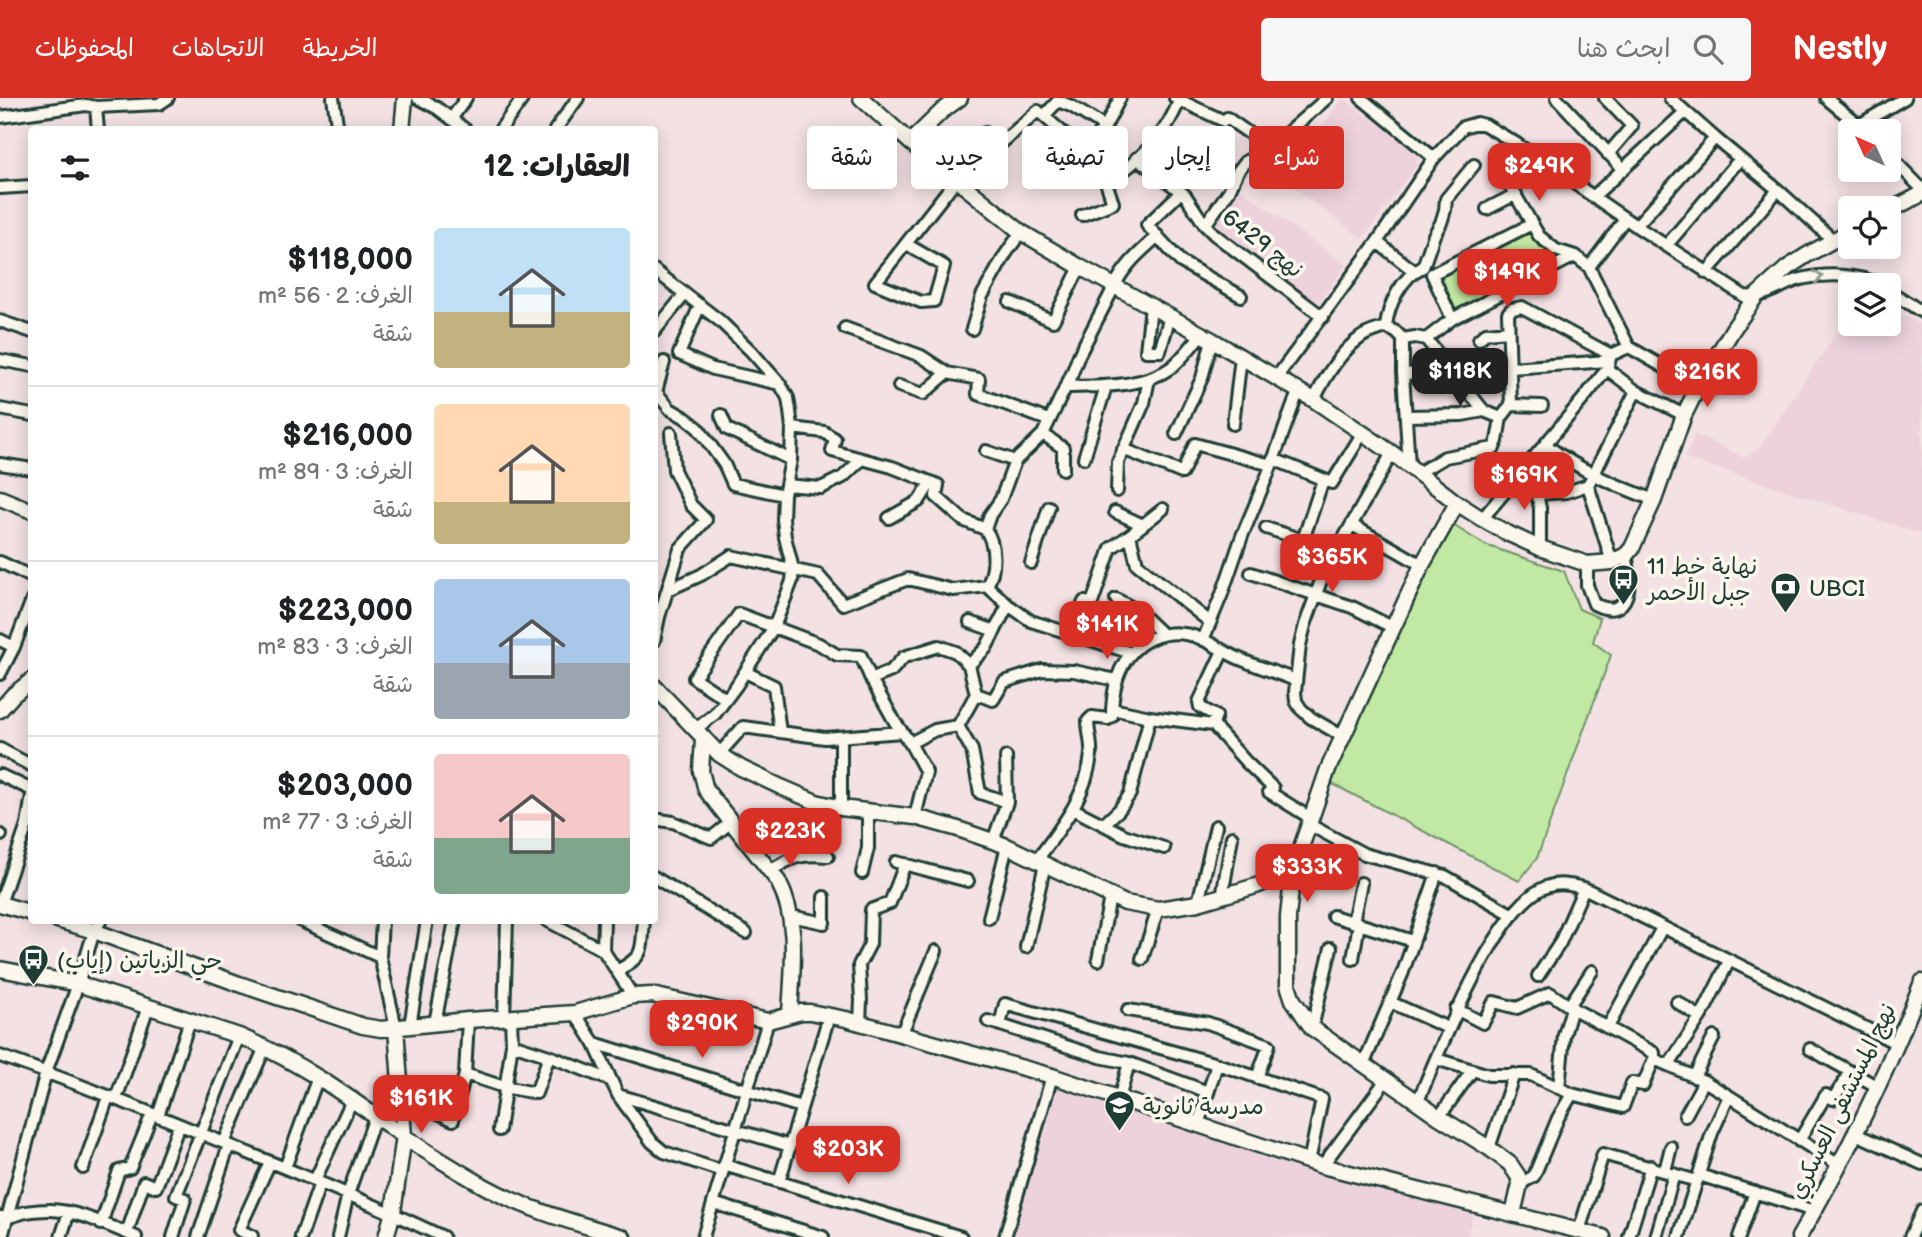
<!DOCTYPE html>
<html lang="ar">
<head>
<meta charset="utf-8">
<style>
  :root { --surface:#fff; --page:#f6f6f6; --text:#202124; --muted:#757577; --line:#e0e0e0; --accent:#d93025 }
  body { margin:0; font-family:"Balsamiq Sans","Playpen Sans Arabic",sans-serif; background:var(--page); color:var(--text); direction:rtl; height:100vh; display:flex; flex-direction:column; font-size:26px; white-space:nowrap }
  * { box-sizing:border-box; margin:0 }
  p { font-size:23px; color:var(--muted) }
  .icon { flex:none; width:38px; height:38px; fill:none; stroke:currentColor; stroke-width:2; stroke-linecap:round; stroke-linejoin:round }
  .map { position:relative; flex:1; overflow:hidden; direction:ltr }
  .panel { position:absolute; left:28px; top:28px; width:630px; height:798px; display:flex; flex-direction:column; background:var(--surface); border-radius:7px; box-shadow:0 4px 18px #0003; direction:rtl }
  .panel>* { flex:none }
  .banner { position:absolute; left:679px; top:28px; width:665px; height:63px; direction:rtl; display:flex; gap:14px }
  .needle { width:46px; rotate:315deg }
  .tools { position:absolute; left:1838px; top:21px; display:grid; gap:14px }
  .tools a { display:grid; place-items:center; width:63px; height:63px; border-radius:7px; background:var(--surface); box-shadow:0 4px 18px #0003; font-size:35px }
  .price { position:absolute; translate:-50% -60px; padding:0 16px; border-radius:14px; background:var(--accent); color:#fff; font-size:23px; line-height:46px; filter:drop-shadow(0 2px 4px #0008) }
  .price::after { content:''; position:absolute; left:50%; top:42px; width:21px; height:16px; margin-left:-10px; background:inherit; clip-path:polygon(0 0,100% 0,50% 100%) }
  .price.on { background:#222; color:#fff }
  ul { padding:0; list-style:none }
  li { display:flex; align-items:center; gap:21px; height:175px; padding:0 28px }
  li+li { border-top:2px solid var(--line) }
  li span { display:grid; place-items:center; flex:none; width:196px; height:140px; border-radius:7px; color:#555 }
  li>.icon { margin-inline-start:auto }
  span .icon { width:84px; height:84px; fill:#fffc; stroke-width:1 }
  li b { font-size:30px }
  h2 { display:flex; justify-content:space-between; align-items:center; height:84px; padding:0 28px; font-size:30px }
  .chip { padding:0 24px; border-radius:7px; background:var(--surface); box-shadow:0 4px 18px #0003; font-size:24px; line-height:63px }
  .chip.on { background:var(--accent); color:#fff }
  header { display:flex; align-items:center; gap:42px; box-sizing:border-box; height:98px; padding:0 35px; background:var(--accent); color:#fff }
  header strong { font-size:33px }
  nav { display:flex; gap:38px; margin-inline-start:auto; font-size:24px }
  .search { width:490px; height:63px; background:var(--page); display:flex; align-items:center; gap:18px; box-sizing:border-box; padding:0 24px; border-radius:7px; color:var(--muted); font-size:26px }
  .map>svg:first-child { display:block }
</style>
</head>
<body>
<header>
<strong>Nestly</strong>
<div class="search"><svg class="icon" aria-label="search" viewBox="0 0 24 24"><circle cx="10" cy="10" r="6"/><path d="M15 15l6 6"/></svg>ابحث هنا</div>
<nav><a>الخريطة</a><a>الاتجاهات</a><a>المحفوظات</a></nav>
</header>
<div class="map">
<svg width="1922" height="1139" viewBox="0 0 1922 1139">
  <rect width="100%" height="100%" fill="#f3e1e3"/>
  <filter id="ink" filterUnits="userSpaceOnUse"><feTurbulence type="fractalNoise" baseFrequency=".0143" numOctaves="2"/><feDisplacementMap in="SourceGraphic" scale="14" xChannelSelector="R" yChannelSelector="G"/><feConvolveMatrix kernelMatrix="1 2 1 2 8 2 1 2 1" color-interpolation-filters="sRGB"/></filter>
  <g filter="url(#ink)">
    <path fill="#edd2dc" d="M1343,0L1416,54L1417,61L1416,68L1363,141L1282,81Z
      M1234,87L1346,167L1318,206L1206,125Z
      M1888,208L1922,227V436L1685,360L1695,336L1743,359L1758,352L1850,215V226H1888Z
      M1058,991L1335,1079L1475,1110L1467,1139H1010Z"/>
    <path fill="#c2e9a3" stroke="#70936c" stroke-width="2" d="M1528,128L1545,149L1573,157L1453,218L1433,177Z
      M1448,424L1485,447L1564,473L1579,511L1600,520L1593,544L1611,557L1537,760L1519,783L1325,682Z"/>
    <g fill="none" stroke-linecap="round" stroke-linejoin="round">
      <defs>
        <path id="street" d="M333,0L338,32
          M418,0L437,10L466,32
          M1175,0L1224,23L1227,20L1270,50
          M1361,0L1434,60
          M1557,0L1623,71
          M1605,0L1632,28L1608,56
          M1670,0L1715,40L1778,92L1833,142
          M1826,0L1866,33
          M96,9L159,6L168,0
          M1044,18L1058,3L1071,8L1105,29
          M0,19L86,7L96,9L98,32
          M452,20L466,0
          M1859,27L1905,0
          M500,32L523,0
          M555,32L578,0
          M985,35L998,48L1038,13L1084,53L1106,84L1113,105L1082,117
          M1517,46L1502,65L1501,72L1539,138L1556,152L1575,158
          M1084,53L1105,29L1120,0
          M1888,56L1922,91
          M1137,60L1185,97L1205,127L1215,137L1323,219
          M1106,84C1127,73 1154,48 1167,27C1172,19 1176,10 1180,2
          M0,90L32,88
          M1181,94L1147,127L1181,164L1241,198
          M1594,98L1685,14
          M1487,111L1516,96
          M1205,127L1229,93L1238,73L1245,64L1270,50L1327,0
          M1636,128L1715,40
          M1377,144L1414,173
          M906,146L944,168L934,203L921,204L875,185L956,82
          M1666,148L1740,61
          M1589,169L1625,121
          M654,172L720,223L751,253L780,286L788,300L790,313L792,330L791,362L784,397L783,421L785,439L793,471L792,483L774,529L736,588L715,616L701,627L694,629
          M1706,175L1778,92
          M1115,187L1079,257L1071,278L1043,336L1015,363L1001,401L990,417L985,431C996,446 996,471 987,488L1008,507L1031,523L1131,555
          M1115,187C1125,167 1141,153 1158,138
          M1888,192L1922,214
          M1010,204L1053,223L1080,169
          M700,207L679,256L713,271L780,286
          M1151,208L1146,253H1160L1170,218
          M1452,221L1432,176L1532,126
          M0,223L32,234
          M1386,229L1396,234L1403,241V275L1409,368
          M845,230L921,258L947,275L979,281L978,296L1048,322
          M972,231L982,198L1005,157L1021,134
          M654,234L685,196
          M1403,241L1415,239L1426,241L1484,313L1501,320L1511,307L1508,215L1512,211L1522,209L1611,257
          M1426,241L1452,221L1575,158L1589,169L1629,249L1698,289
          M1479,241L1486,235L1508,233
          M0,262L32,268
          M664,264L656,294L670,311L684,319L698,330L724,366L733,386L784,397
          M1607,271L1636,293L1684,317
          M1403,275L1456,280L1511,270L1608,263
          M1276,280L1377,144L1434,60L1463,29L1477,25L1485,27L1517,46L1636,128L1744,198C1764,201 1782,186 1801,181C1827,175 1858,176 1882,187
          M899,288L923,296L947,275
          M1065,289C1100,288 1143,290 1172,269C1183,260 1192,247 1202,236
          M1314,302C1325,279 1339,255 1360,240C1367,234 1378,232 1386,229C1388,207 1402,178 1423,169L1434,137L1441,125L1445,112L1446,101L1474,67
          M1511,307L1542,308
          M0,311L32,317
          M721,317L727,331L791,362
          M1406,318L1462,317L1484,313
          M1233,326L1241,259
          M792,330L824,334L835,341L832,353L892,369L938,387L936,398L963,422L985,431
          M1043,336L1063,350V371
          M1176,336L1202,280L1212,242
          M1546,347C1582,374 1613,386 1654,402
          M1123,351L1182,375L1195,346L1271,367
          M986,353L1015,363
          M1084,360L1106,288
          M1273,361L1332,385L1362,336
          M0,366L32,371
          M1523,374L1537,396L1540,410V450
          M1418,375L1445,359L1494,350L1497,343L1501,320
          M786,387L821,390L843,379L862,361
          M1588,387L1612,464
          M1117,393L1118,364L1144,305L1149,281
          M1537,396L1567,394L1588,387L1636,293
          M1163,411L1130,437L1137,466L1210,524
          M1115,414L1143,427
          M889,420L919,403L931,384
          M1482,421L1584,300L1607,271L1611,257L1629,249
          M1352,427L1422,467
          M1266,430L1303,442L1323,477
          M1303,442L1323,382
          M0,464L32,479
          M1031,465L1049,409
          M1587,466V487L1594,506C1632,525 1632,481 1626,457
          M1251,475L1352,509L1392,529
          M668,492L701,477L731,458L818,477L843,506L908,481L953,492L987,488
          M1116,501L1138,513L1162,536
          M970,524L995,533
          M1071,535L1084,504L1092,505L1111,450L1130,437
          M0,542L14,549
          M1203,542L1222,496L1242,438L1268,376L1298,294
          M654,543L659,519L680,451L706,422L691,407L674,372L671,335
          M969,567L986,550L1008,507
          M745,574L774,588L780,634
          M0,576L14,549L32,502
          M871,581L891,573L904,559L939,548L956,554L969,567L976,596
          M726,601L694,580L739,516L819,546L837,557L861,558L871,581L895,624L910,645L926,674L915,719
          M1112,611L1150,619L1213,627L1216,618L1200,609L1199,604L1223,553
          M1213,627L1246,664L1273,690L1269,694L1312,721
          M958,628L972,652L980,695L1007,704
          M1342,638L1311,620L1301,611L1296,603L1295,594L1300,547L1305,527L1323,477L1392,355
          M841,639V710
          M910,645L935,632L958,628L976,596L993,602L1004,584L1042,572L1074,573L1116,582
          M0,651L32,668
          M719,656L743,629L825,640L902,634
          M0,677L32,692
          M1073,711L1124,737L1164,750
          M654,721L673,724L711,740L730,725
          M1104,726L1119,712L1130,696L1150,619
          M1310,727L1364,756L1445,778L1513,817
          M0,737H1
          M993,743L1007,704L1006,659
          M812,756L816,704
          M1037,762C1061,729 1087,698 1091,656C1092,645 1088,634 1088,623L1092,619L1108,621L1112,618C1112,595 1117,570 1133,553C1152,534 1178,531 1202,541C1215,547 1227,556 1240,561C1258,569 1277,575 1295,582
          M896,764L968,783
          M770,773C792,759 801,755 828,758
          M862,775L868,750V713
          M654,779L746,835
          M1222,799L1232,739
          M1198,805L1216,728
          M0,806L27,727L32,697
          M791,818L824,825V799
          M1333,818L1413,843
          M989,820L1007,748
          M299,822L380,859
          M382,822L380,859L396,930
          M546,822L603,852L633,898
          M1353,824L1361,785
          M1026,849L1045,766
          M603,852L604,822
          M1142,861L1158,811
          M1353,861L1359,825
          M1098,862L1110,799
          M617,873C646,857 641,853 644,822
          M1538,878L1560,845L1584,790
          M1390,904L1448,930
          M1677,904L1700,919
          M1569,908L1592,873
          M1456,911L1483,925L1494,904L1517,910L1550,895L1572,910L1654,955V961
          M1128,912L1208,925L1269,947L1257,980
          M575,915L594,945L618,997L652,1044L664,1054L722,1073
          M504,919L507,822
          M988,923L1100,959L1129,965L1208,994
          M435,925L455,822
          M860,925L861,902L859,867L870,846L871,812L890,805L905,766
          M1000,927L1005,906L1217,966L1322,1001L1309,1064
          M410,928L427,822
          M1608,929L1662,830
          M1312,930L1331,850
          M901,937L936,853
          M594,945L801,1009
          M512,946L549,958L610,982
          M1810,951L1878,989
          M0,958C89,989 176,1025 263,1061C323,1086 384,1110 443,1139
          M1436,961L1489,977H1531L1572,996L1623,1009L1632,985L1643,987L1654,961
          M1654,961L1704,983L1729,998L1839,1067
          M1364,965L1403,874L1437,775
          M1669,967L1704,913L1729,863
          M465,976L504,989L536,995L549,958
          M1694,979L1714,939
          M1559,990L1564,937L1572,910
          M618,997L790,1048
          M402,998L453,1022L465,976L468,922
          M116,1001L148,909
          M1119,1001L1129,965
          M1418,1003C1439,954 1496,807 1546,789C1559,784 1571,787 1584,790L1898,946
          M158,1018L190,922
          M1685,1018L1704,983
          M1439,1019L1472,973
          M1198,1027L1217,966
          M499,1032L512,946L511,919
          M1856,1036L1922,1066
          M1799,1043L1826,997L1833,1001L1850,975
          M224,1045L265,949
          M1489,1050L1514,976
          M724,1067L961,1139
          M1322,1068L1386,982
          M83,1070L108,999
          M285,1070L318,979
          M1665,1073L1671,1049
          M1699,1077L1814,1113
          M315,1082L353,1000
          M779,1084L829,918
          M1520,1086L1534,1078L1558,1020L1572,996
          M713,1105L823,1139
          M0,1119C10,1121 16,1116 26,1114C33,1113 41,1112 48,1112C75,1111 111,1129 136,1139
          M101,1126L119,1073L130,1070L152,1016
          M1579,1133L1603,1056L1697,1083
          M127,1135L144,1084L156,1089L179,1027
          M2,1139L46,974L78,886L94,833L101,822
          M61,1139L69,1114
          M173,1139L185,1101L176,1098L239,938
          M198,1139L229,1047
          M251,1139L252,1138L239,1132L270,1064
          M301,1139L320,1085
          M338,1139L348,1096L376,1016
          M703,1139L768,923
          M1005,1139L1052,978
          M1629,1139L1651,1068
          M1656,1139L1674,1076
          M1679,1139L1712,1035L1729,998
          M1739,1139L1755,1094
          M1910,1139L1922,1113"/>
        <path id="secondary" d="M861,0L910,44L1021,134L1080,169L1212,242L1314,302L1392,355L1457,405L1482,421L1507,435L1540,450L1587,466L1612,464L1626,457L1632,450L1654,402L1684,317L1698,289L1733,231L1756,198L1787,170L1807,157L1850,133
          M402,32L405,0
          M910,44L942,13L960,0
          M1888,113L1922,96
          M0,400L32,413
          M1457,405L1422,467L1328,671L1293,773L1288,819V887L1293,902L1312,930L1439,1019L1489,1050L1510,1066L1518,1078L1520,1086L1513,1116
          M654,588L719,656L741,670L781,689L816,704L841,710L915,719L955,730L1007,748L1125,805L1158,811L1198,805L1256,788L1293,773
          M0,612L13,597L32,582
          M703,641L701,673L706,692L778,783C800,825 792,871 790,917
          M0,806L32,815
          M57,822L94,833L239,886L363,928L381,931L468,922L575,915L633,898L652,897L768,923L801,914H810L846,921L1052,978L1322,1068L1603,1139
          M0,871L78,886L239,938C299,963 350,1000 402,1037C428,1055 456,1072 484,1088C527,1112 576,1125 623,1139
          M386,1139L393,1114L404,1038L396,930
          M1799,1139C1847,1057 1888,973 1922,884"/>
      </defs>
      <use href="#street" stroke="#1f3d34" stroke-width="16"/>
      <use href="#secondary" stroke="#1f3d34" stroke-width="19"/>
      <use href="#street" stroke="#fbf7ec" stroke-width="10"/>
      <use href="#secondary" stroke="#fbf7ec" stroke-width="14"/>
    </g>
    <defs><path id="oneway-chevron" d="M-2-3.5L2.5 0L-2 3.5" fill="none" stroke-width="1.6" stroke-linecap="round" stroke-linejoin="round" transform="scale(1.75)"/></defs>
    <use stroke="#8d9a90" href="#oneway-chevron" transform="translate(1818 179) rotate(-7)"/>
  </g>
  <defs>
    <symbol id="bus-pin" viewBox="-11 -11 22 30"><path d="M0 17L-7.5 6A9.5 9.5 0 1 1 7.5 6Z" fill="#1f3d34" stroke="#fbf7ec"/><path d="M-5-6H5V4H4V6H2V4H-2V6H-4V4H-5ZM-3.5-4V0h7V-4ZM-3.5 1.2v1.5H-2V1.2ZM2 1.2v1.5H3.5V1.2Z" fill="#fff"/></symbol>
    <symbol id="bank-pin" viewBox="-11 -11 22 30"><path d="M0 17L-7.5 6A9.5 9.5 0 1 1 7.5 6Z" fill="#1f3d34" stroke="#fbf7ec"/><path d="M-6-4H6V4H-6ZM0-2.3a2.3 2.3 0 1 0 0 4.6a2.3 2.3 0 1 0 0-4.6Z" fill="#fff"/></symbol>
    <symbol id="school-pin" viewBox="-11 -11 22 30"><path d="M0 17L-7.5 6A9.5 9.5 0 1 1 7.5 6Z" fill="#1f3d34" stroke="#fbf7ec"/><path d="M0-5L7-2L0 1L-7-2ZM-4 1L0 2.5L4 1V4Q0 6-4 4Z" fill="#fff"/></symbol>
  </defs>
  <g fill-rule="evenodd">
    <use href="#bus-pin" x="1606" y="464" width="35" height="47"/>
    <use href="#bank-pin" x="1768" y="472" width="35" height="47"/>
    <use href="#bus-pin" x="16" y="844" width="35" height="47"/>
    <use href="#school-pin" x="1102" y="990" width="35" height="47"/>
  </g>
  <g text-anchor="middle" stroke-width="7" stroke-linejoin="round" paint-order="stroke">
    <g font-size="23" fill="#1f3d34" stroke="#fbf7ec">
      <text transform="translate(1263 145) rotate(38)" y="8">نهج 6429</text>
      <text transform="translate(1842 1003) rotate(-64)" y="8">نهج المستشفى العسكري</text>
    </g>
    <g font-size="23" fill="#1f3d34" stroke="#fbf7ec" text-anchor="start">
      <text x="1647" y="476">نهاية خط 11<tspan x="1647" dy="26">جبل الأحمر</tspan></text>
      <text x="1809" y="498">UBCI</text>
      <text x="57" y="870">حي الزياتين (إياب)</text>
      <text x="1143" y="1016">مدرسة ثانوية</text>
    </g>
  </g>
</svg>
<div class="tools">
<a><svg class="needle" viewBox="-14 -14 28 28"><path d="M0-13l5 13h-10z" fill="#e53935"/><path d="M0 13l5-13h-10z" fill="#757577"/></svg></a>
<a><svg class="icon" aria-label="locate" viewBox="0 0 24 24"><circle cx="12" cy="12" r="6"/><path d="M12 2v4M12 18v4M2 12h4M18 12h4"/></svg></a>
<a><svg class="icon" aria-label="layers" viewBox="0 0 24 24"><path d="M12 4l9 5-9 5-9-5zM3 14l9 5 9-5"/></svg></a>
</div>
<b class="price" style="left:1539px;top:105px">$249K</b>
<b class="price" style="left:1507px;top:211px">$149K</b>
<b class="price on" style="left:1460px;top:310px">$118K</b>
<b class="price" style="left:1707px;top:311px">$216K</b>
<b class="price" style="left:1524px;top:414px">$169K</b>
<b class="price" style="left:1332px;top:496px">$365K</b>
<b class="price" style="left:1107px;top:563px">$141K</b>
<b class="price" style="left:790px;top:770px">$223K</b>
<b class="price" style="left:1307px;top:806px">$333K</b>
<b class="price" style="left:702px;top:962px">$290K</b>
<b class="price" style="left:421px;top:1037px">$161K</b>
<b class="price" style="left:848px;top:1088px">$203K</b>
<div class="banner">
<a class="chip on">شراء</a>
<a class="chip">إيجار</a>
<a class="chip">تصفية</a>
<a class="chip">جديد</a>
<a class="chip">شقة</a>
</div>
<section class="panel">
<h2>العقارات: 12<svg class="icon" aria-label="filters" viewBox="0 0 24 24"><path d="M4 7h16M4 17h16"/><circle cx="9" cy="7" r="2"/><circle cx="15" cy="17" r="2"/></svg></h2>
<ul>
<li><span style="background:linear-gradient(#bfe0f5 60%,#c2b280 0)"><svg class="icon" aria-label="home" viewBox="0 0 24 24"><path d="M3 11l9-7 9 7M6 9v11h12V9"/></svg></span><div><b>$118,000</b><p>الغرف: 2 · 56 m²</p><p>شقة</p></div></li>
<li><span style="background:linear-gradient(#ffd9b3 70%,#c2b280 0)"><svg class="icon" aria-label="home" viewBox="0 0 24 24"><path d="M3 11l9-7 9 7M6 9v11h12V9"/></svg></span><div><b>$216,000</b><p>الغرف: 3 · 89 m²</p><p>شقة</p></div></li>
<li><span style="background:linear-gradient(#a9c7e8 60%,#9aa5b1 0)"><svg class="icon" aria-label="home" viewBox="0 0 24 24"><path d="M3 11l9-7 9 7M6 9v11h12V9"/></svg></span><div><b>$223,000</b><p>الغرف: 3 · 83 m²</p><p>شقة</p></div></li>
<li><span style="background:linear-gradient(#f6c9c9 60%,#7fa58c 0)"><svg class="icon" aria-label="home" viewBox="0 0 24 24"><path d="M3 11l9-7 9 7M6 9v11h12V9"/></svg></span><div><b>$203,000</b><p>الغرف: 3 · 77 m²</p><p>شقة</p></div></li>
</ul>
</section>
</div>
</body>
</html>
